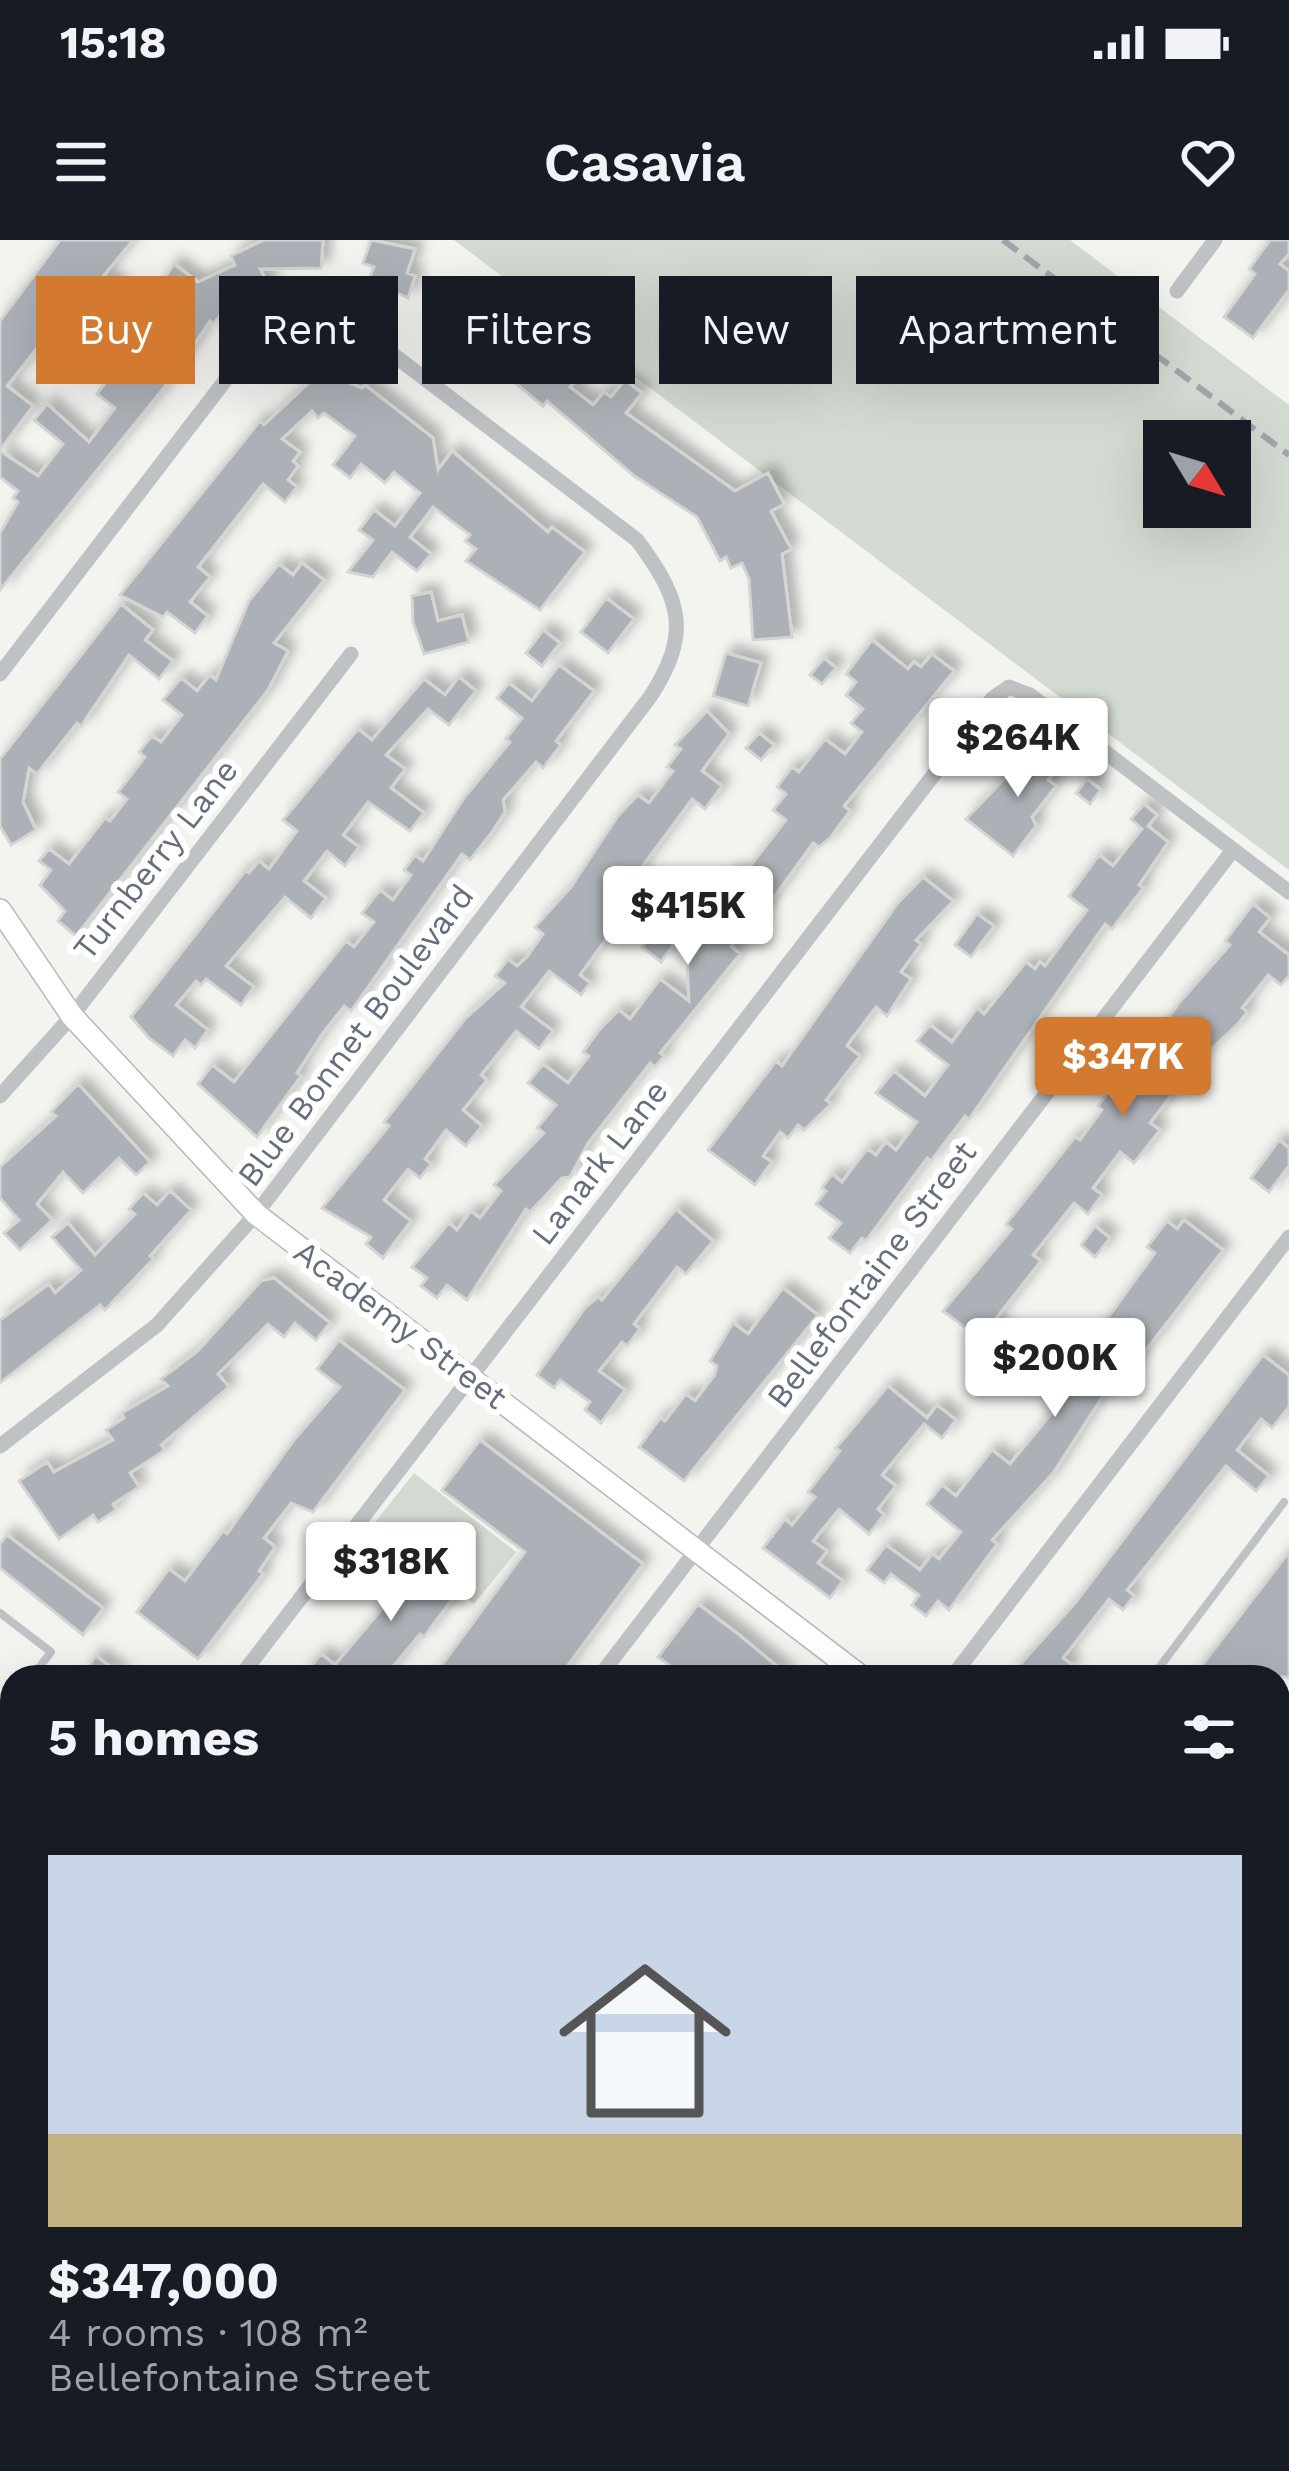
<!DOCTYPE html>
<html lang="en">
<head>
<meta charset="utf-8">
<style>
  :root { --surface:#171b24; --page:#20242c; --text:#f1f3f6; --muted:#9ea1a6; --line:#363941; --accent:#d37a30 }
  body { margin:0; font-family:"Work Sans",sans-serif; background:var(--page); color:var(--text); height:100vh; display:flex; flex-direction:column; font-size:45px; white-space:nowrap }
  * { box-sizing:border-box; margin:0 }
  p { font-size:39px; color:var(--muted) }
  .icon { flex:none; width:66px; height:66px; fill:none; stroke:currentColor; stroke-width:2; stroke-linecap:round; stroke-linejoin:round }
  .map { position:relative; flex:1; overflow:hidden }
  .sheet { position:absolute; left:0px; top:1425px; width:1290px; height:807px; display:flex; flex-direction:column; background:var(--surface); border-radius:36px 36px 0 0; box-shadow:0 12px 48px #0002 }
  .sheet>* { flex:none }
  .top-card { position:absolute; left:36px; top:36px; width:1218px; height:108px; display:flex; gap:24px }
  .needle { width:78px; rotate:128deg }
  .controls { position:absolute; left:1143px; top:180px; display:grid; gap:24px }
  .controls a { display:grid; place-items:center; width:108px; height:108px; border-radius:0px; background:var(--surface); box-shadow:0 12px 48px #0002; font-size:60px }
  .price { position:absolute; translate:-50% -102px; padding:0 27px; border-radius:12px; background:#fff; color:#222; font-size:39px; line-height:78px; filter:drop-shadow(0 3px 6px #0008) }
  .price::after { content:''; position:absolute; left:50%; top:72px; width:36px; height:27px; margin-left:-18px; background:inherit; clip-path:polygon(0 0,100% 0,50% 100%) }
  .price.active { background:var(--accent); color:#fff }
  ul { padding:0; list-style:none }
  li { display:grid; align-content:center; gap:24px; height:636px; padding:0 48px }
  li+li { border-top:3px solid var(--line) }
  li span { display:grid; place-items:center; height:372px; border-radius:0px; color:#555 }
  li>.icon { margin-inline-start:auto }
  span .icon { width:216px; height:216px; fill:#fffc; stroke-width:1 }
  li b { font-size:51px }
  h2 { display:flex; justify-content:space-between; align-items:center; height:144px; padding:0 48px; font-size:51px }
  .tag { padding:0 42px; border-radius:0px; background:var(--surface); box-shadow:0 12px 48px #0002; font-size:42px; line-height:108px }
  .tag.active { background:var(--accent); color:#fff }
  .status { display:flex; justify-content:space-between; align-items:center; height:84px; padding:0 60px; background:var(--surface); direction:ltr }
  .status svg { height:33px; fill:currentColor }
  header { display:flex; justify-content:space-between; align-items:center; height:156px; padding:0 48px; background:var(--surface); font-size:54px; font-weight:600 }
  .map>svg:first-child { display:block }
</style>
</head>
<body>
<div class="status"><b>15:18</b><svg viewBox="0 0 49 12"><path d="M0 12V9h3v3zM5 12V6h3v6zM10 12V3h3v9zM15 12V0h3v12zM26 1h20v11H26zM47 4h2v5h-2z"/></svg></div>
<header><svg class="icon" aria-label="menu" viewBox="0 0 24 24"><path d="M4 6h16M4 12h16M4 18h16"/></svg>Casavia<svg class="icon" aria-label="heart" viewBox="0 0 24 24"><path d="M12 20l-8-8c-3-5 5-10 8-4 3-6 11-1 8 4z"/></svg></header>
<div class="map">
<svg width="1289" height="2231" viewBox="0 0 1289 2231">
  <defs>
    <filter id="shadow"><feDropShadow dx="8" dy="-8" stdDeviation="6" flood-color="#0004"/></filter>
  </defs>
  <rect width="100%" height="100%" fill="#f3f4f0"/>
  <path fill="#d3dad1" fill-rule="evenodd" d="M454,0H1070L1289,165V630ZM1164,201H1230V267H1164Z
    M414,1233L516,1312L474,1364L372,1286Z
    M12,2059V2220H97L89,2231H0V2076Z"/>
  <path fill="#acb1b7" stroke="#d4d5d3" stroke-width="3" filter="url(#shadow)" d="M60,0H133L104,35L122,49L112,63L137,81L174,24L198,42L235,25L231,16L264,0H323L321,28L260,29L272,51L227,67L213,84L210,81L167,144L0,350V293L18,262L13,258L18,251L0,237V211L38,236L63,204L34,180L47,164L89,202L115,168L97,154L112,134L86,115L112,81L78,56L7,146L33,166L0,210V81Z
    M371,0L415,9L407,33L415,36L408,58L369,39L374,27L363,23Z
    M1270,0H1289V14L1280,24L1289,31V50L1253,98L1224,77L1255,34L1249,29Z
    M494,67L516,84L529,68L546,81L528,104L576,140L570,147L593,165L604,152L611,157L625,140L642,153L626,173L735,251L768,233L784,264L771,271L791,309L782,314L792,397L753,400L749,339L742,323L731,328L726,317L720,321L697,277L633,235L547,161L543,166L489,121L503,103L480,84Z
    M325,128L334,137L362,148L365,145L433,198L438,230L452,211L548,292L552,287L585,312L540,370L466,321L476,309L465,301L470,295L433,267L410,297L431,314L417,331L392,312L373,337L348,332L373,300L359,290L374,270L395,286L420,253L394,232L385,243L361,224L350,238L333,225L355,196L324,173L318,178L312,171L282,199L300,212L293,221L298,226L288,240L297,247L285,262L263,244L198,327L210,337L190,362L208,376L195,393L167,372L163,377L120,355L260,181L264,185Z
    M302,323L324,340L274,403L288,411L268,450L76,696L58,681L65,671L40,645L51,630L39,621L49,609L69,624L105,578L110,581L127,559L118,552L145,517L139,512L152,496L161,502L182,475L163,460L181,438L197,451L210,435L216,440L249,361L279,324L293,335Z
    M431,352L438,381L462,375L469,402L424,414L413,382L412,356Z
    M606,358L634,379L608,413L581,392Z
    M121,364L153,390L145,400L173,421L159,439L129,415L81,486L77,483L37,534L29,528L23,562L36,590L11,605L0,586V519Z
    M543,390L560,403L542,426L526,413Z
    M872,400L908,429L914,422L921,427L932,414L954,431L844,566L850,571L830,598L819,607L813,603L759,678L755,675L731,706L740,714L660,813L664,816L655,827L650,823L588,903L570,937L562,938L530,972L526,969L467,1060L447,1045L437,1058L421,1046L427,1038L412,1027L449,983L457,990L471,971L480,978L501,951L494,945L544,893L537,888L556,865L528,843L543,824L568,843L589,816L583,812L600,789L619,770L630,779L660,739L689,761L687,720L717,683L706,668L733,632L741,638L786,580L773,570L786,554L777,547L792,527L799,532L825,499L845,514L862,492L851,483L863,469L846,455L856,442L846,434Z
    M726,413L761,423L748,466L713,456Z
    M824,418L836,428L822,444L810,435Z
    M559,425L594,451L556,501L561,505L543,528L536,522L503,560L505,572L492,592L470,620L462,614L351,771L344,766L322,794L297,833L301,836L257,897L198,844L212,825L234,842L346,701L354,707L374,682L362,673L380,650L393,660L411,635L404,630L415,615L423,621L464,558L510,502L506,499L522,478L497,458L509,443L532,461Z
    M459,437L476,451L449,485L428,469L386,515L405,529L391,548L424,573L410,591L368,562L343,595L359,607L345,626L327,611L304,641L326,658L311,678L285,657L226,726L254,747L241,765L206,739L201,745L196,741L176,765L208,790L195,808L185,800L173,816L149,798L131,777L246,630L249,633L259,621L269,629L297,591L283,580L358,489L372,500L424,439L445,455Z
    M707,471L729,494L702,531L722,546L705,569L692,559L638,632L641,643L625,668L632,673L622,686L618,682L580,735L590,743L581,755L549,731L521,767L553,791L539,809L516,791L481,835L487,840L463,870L482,886L466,906L446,890L425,919L431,924L420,938L408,929L384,960L411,981L383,1018L366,1004L371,997L322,968L389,886L384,882L465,779L505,743L495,736L508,719L517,726L527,717L543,694L535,687L571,647L618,576L638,555L649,563L673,531L667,527L681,509L675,505Z
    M759,493L774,505L761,520L746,508Z
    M1040,502L1064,520L1048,540L1056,546L1032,577L1036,586L1013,616L966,579Z
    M1087,539L1101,550L1090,564L1076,553Z
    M1144,564L1157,575L1148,586L1168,602L1139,645L1143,648L1112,689L1105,684L969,879L965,876L931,921L927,918L866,1001L862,998L850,1013L829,998L841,983L816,964L826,951L822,948L832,934L842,942L867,909L876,915L886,902L896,910L917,882L876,853L894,831L925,856L948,825L917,801L930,785L952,802L977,768L984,774L1026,722L1035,729L1040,722L1045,726L1087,670L1069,656L1099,615L1113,626L1142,589L1131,579Z
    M923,637L953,661L916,700L921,704L901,732L911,739L887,776L876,767L850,801L847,806L860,816L826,860L831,864L804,890L798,885L788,898L780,892L763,916L772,922L755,945L708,910L776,821L782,826L898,663Z
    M1253,664L1270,678L1259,692L1289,715V736L1281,745L1268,735L1242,768L1247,772L1238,784L1195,824L1150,883L1160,890L1134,923L1120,912L1093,948L1102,955L1088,974L1074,963L1033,1015L1041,1021L993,1082L1002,1089L989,1106L943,1071L1012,989L1006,984L1033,950L1075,897L1080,900L1102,870L1098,866L1109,851L1114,855L1179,763L1230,705L1225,701Z
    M977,674L994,686L971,717L955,705Z
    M654,691L673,705L661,722L642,707Z
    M78,844L150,922L136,935L119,918L83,953L63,932L37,964L52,980L20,1010L4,993L19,980L0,958V927L56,876L51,872Z
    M1279,900L1289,908V926L1269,952L1251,938Z
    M170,951L191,970L150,1016L153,1019L105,1070L100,1065L0,1143V1080L49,1044L55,1053L81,1030L52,997L68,983L95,1015L135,974L129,969L143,953L157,965Z
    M676,969L713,1001L686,1034L677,1027L634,1084L640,1089L627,1106L622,1102L599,1131L625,1150L601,1183L585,1170L590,1162L560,1140L554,1148L537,1135L585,1068L598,1057L602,1060Z
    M1184,980L1223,1010L1125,1137L1121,1134L1101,1159L1053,1233L992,1300L997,1304L949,1370L938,1361L926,1376L912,1365L919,1355L891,1334L884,1343L867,1330L886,1305L920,1330L932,1314L939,1319L961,1292L927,1264L942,1245L956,1256L992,1210L1010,1224L1072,1149L1039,1122L1053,1105L1075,1123L1155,1013L1147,1007L1167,981L1177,989Z
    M1095,986L1110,998L1095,1017L1081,1005Z
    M274,1038L330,1083L316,1100L295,1083L284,1097L268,1084L218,1134L229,1147L161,1205L165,1210L130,1233L139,1247L113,1264L116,1270L98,1282L93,1275L59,1299L19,1241L47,1222L54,1232L113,1200L106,1190L124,1178L122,1173L168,1146L161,1139L198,1111L261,1041Z
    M783,1048L818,1075L684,1241L639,1207L660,1178L665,1181L686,1154L695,1161L714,1136L717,1126L710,1121L733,1083L748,1094Z
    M339,1100L405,1150L313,1272L291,1263L264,1298L275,1307L259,1331L263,1334L198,1419L137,1372L169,1329L185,1341L223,1291L227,1294L294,1200L340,1147L317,1129Z
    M1263,1115L1289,1135V1167L1272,1188L1261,1179L1237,1210L1269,1236L1256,1251L1226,1226L1127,1350L1134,1356L1123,1370L1109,1359L1063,1418L1072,1425L1062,1437H1009L1076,1362Z
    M888,1146L927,1178L937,1165L956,1180L942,1198L924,1184L882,1235L896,1246L878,1269L884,1275L869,1294L839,1269L813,1301L827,1311L818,1323L843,1341L830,1358L763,1308L785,1279L792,1285L815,1257L808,1252L840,1211L836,1208Z
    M480,1200L643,1324L559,1437H433L525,1312L442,1250Z
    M7,1295L103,1368L83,1395L0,1328V1304Z
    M1289,1312V1437H1193Z
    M397,1317L456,1354L424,1397L420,1394L384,1437H303L321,1414L335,1425L388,1362L372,1349Z
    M698,1364L738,1394L790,1437H686L658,1417Z
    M96,1416L124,1437H81Z"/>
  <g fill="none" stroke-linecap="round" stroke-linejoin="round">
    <defs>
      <path id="secondary" d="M0,670L72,776L256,974L862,1437
        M0,1629L12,1638
        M0,1684L12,1694
        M1278,1759L1289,1767
        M701,2220L717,2231
        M756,2220L770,2231"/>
      <path id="primary" d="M1278,1895L1289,1881
        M1278,1968L1289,1954
        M1024,2231L1032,2220
        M1076,2231L1084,2220"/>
    </defs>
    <use href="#secondary" stroke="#b4b7bc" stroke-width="24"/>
    <use href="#primary" stroke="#b3b5b9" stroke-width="27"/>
    <path stroke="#bfc2c5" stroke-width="8" d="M0,1373L51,1412L32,1437
      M1152,1437L1284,1262
      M1278,1696L1289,1682
      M1278,1713L1289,1722
      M1278,1826L1289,1834
      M0,1966L12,1951
      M1278,2066L1289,2074
      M1175,2220L1181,2231
      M905,2231L913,2220"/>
    <path stroke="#bfc2c5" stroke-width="15" d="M1177,51L1215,0
      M0,434L237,125C289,89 307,82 370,97L637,300C681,359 692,393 650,457L256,974L157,1085L0,1206
      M0,856L72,776L351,414
      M240,1437L992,459L1009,447L1030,455L1289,652
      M599,1437L1233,610
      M952,1437L1289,997
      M160,2231L169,2220
      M493,2231L501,2220"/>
    <use href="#secondary" stroke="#fff" stroke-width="21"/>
    <use href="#primary" stroke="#fff" stroke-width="24"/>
    <path stroke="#a1a4aa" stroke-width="6" stroke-dasharray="18 9" stroke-linecap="butt" d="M1003,0L1289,215"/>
  </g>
  <g text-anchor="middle" stroke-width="12" stroke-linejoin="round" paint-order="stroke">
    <g font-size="33" fill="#656e7e" stroke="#fff">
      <text transform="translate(155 619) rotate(-52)" y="12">Turnberry Lane</text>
      <text transform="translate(355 795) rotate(-53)" y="12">Blue Bonnet Boulevard</text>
      <text transform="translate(599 922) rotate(-52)" y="12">Lanark Lane</text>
      <text transform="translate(871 1034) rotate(-53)" y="12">Bellefontaine Street</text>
      <text transform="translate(401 1084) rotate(37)" y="12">Academy Street</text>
    </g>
  </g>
</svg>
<div class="controls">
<a><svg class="needle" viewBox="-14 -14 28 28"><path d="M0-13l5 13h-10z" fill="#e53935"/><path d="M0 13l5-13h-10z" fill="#9ea1a6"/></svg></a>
</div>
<b class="price" style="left:1018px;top:560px">$264K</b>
<b class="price" style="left:688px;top:728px">$415K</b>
<b class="price active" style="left:1123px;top:879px">$347K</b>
<b class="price" style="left:1055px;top:1180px">$200K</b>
<b class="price" style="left:391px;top:1384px">$318K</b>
<div class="top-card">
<a class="tag active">Buy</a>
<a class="tag">Rent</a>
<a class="tag">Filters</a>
<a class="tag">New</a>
<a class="tag">Apartment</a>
</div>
<section class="sheet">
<h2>5 homes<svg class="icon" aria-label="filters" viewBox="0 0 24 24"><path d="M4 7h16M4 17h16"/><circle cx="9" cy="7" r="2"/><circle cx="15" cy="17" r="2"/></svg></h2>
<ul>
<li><span style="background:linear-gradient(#c9d6e8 75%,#c2b280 0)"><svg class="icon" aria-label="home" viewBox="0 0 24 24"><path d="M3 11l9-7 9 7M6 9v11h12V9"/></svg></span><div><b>$347,000</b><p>4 rooms · 108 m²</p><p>Bellefontaine Street</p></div></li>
</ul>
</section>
</div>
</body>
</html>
